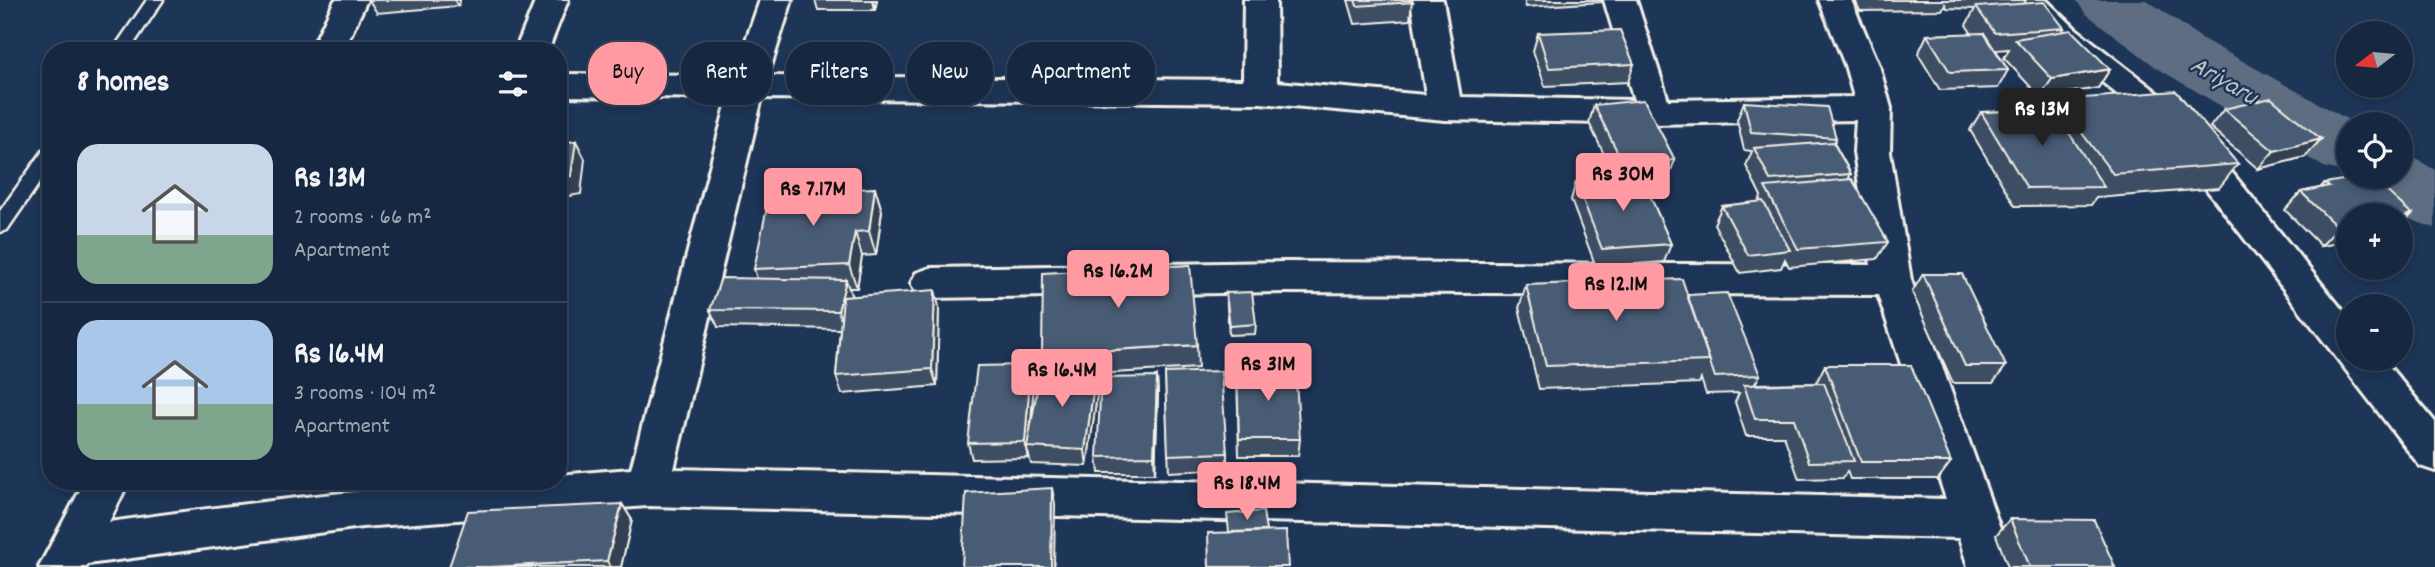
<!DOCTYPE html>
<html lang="en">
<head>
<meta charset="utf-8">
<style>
  :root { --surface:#162841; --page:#23344c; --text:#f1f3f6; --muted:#9ea6b1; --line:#35445a; --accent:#ff9aa2 }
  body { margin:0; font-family:Dekko,sans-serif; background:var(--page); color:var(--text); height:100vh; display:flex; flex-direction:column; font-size:26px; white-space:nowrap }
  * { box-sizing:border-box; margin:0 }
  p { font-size:23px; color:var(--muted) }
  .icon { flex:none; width:38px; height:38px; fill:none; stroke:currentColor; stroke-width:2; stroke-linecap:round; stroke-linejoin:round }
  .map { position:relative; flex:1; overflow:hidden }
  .sheet { position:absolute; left:42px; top:42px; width:525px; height:448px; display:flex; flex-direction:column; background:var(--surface); border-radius:28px; box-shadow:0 4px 10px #0003,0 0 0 2px var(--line) }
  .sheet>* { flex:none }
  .hud { position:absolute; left:588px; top:42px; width:665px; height:63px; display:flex; gap:14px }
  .needle { width:46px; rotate:254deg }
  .tools { position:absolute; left:2336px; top:21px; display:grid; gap:14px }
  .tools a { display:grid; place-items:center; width:77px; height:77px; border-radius:50%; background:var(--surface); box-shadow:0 4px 10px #0003,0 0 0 2px var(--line); font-size:35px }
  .price { position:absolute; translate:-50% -60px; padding:0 16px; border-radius:7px; background:var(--accent); color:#111; font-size:23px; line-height:46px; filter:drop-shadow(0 2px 4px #0008) }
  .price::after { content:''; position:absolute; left:50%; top:42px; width:21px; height:16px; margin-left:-10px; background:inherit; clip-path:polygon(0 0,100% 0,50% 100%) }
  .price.selected { background:#222; color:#fff }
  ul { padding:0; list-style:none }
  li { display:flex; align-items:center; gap:21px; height:175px; padding:0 35px }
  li+li { border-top:2px solid var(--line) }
  li span { display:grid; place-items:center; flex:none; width:196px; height:140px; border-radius:21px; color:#555 }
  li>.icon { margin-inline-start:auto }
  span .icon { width:84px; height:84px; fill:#fffc; stroke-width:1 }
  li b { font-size:30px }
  h2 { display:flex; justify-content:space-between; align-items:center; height:84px; padding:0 35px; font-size:30px }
  .tag { padding:0 24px; border-radius:28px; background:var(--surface); box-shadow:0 4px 10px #0003,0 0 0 2px var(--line); font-size:24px; line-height:63px }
  .tag.selected { background:var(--accent); color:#111 }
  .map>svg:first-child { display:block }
</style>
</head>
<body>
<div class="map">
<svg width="2435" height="567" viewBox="0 0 2435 567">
  <rect width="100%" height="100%" fill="#1d3557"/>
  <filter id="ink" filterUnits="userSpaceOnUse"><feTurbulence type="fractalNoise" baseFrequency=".0143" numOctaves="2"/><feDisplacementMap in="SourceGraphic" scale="14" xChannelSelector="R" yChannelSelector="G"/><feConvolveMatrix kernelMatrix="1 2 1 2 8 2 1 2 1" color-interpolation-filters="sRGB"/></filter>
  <g filter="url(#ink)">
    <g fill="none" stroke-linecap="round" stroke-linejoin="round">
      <path fill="#5e6d82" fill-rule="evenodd" d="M2076,0H2147L2201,38L2356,124H2348V173L2324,167L2157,68L2085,13Z
        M2401,155L2418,160L2435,170V228C2405,219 2376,205 2360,177H2401Z"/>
      <defs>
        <path id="service" d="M147,0H163L129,51H112Z
          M51,146V166L7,230L0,232V211L45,148Z"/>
        <path id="minor" d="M335,0H367L343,51H310Z
          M536,0H568L548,51H515Z
          M760,0H792L768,76L1243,80L1244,0H1276L1277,82L1426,95L1411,0H1443L1460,97L1634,100L1604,0H1636L1668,100L1854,97L1845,65L1819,0H1851L1879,65L1891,108L1890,152L1911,280L2014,567H1968L1959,538L648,506L362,527L88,564L86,567H39L85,481H129L109,522C259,502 407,481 558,481V475L631,469L728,98L558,96V74L734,75ZM762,98L1260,103L1445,120L1655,124L1856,120L1854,152L1871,265L1285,262L930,268L916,273L911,283L916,293L930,298L1285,292L1878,295L1946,499L674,469Z
          M2011,0H2046L2075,28L2184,113L2348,317V359H2383L2435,422V471L2420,466L2160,129L2053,42Z"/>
      </defs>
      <use href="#service" stroke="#f4f1e8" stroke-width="5"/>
      <use href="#minor" stroke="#f4f1e8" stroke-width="6"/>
      <use href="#service" fill="#1d3557" fill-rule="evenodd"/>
      <use href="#minor" fill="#1d3557" fill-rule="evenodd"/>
    </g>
    <path fill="#3e4e64" stroke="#f4f1e8" stroke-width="2" d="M369,0H460L458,6L377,13Z
      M815,0H877L875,10H818Z
      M1348,0H1412L1410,20L1355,24Z
      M1524,0H1603L1602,2L1526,7Z
      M1855,0H2026L2024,4L2064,28L2062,32L2110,69L2098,88L2040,97L2004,58L2009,49L1996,50L2008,70L1998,88L1940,90L1918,54L1927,35L1972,34L1966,25L1975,9L1947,8L1945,4L1942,10L1860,11Z
      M1538,33L1634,64L1628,82L1545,86L1533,51Z
      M2057,100L2238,164L2219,188L2096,198L2091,205L2015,206L1970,130L1981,112L2013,111L2018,103L2053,107Z
      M1744,102L1836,138L1834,143L1851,174L1848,180L1888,242L1877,259L1789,267L1785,259L1781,268L1740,273L1714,224L1722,206L1759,202L1761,196L1746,166L1752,151L1744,150L1737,120Z
      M1594,105L1675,160L1668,178L1643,180L1671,244L1664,262L1596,267L1571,200L1576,182L1616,179L1589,123Z
      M2224,109L2321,139L2305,157L2258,169L2210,127Z
      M2325,183L2412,214L2401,226V215L2348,241L2321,246L2285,210L2301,192L2320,188Z
      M875,188L882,211L876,255L862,256L857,288H849L852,297L939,307L937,386L842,394L836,376L840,329L718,327L710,310L757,279L754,269Z
      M1923,274L2006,366L1993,383H1953L1912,292Z
      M1526,285L1687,295L1760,375L1755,384L1816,383L1825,365L1951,462L1938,479H1850L1847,471L1843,478L1799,479L1784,436H1746L1735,402L1739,393L1706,394L1701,379L1699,383L1539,389L1519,308Z
      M1226,293L1256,324L1255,334L1229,335Z
      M1197,345L1198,368L1096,374L1098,388L1087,466L1031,464L1028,452V458L972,459L968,443L1034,382L1030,432L1044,368L1042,354Z
      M1237,367L1300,439L1298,456H1239Z
      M1165,373L1227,453V469L1169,472Z
      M1157,377L1158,394L1155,473H1099L1097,457Z
      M622,504L632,520L621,567H449Z
      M2010,519L2115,567H2008L1996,535Z"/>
    <path fill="#324051" stroke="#f4f1e8" stroke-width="2" d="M454,0H460L458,6Z
      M873,0H877L875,10Z
      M2110,69L2098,88L2040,97L2052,79Z
      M2321,139L2305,157L2258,169L2274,151Z
      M576,141L585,159L581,194L558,198V178Z
      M875,188L882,211L876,255L869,231Z
      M2412,214L2401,226V217Z
      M2348,226V241L2321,246L2338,228Z
      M855,232L862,256L857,288L849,265Z
      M846,280L852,298L844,329L838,311Z
      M935,290L939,307L937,386L932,369Z
      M1031,365L1034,382L1029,447H1027L1028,458L1025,442Z
      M1096,370L1098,388L1087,466L1085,450Z
      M1157,377L1158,394L1155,473L1154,456Z
      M1052,488L1055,504L1054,567H1051Z
      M622,504L632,520L621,567H611L607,561Z"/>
    <path fill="#485b74" stroke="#f4f1e8" stroke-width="2" d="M1355,0H1412L1413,2L1357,6Z
      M2044,2L2064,28L1995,33L1976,7Z
      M1620,30L1634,64L1549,68L1538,33Z
      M2071,30L2110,69L2052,79L2015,39Z
      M1984,33L2008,70L1950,72L1927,35Z
      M2176,91L2238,164L2113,174L2057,100Z
      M2271,98L2321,139L2274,151L2224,109Z
      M1644,100L1675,160L1624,165L1594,105Z
      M1744,102L1827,107L1836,138L1751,132Z
      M2049,102L2104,187L2027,188L1981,112L2023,111L2018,103Z
      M576,141L571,176L558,178V143Z
      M1833,142L1851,174L1770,180L1754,148Z
      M1642,177L1671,244L1602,249L1576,182Z
      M2359,177H2371L2412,214L2401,217V215H2348V226L2338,228L2301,192L2329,186L2325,183Z
      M1852,179L1888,242L1798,249L1765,187Z
      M875,188L869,231L855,232L849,265L754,269L770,193Z
      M1763,201L1790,250L1748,255L1722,206Z
      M1190,265L1197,345L1042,354L1043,273Z
      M1923,274H1962L2006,366H1965Z
      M721,278L846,280L838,311L710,310Z
      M1682,279L1710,361L1546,366L1526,285Z
      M935,290L932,369L836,376L843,297Z
      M1252,292L1256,324L1230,326L1226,293Z
      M1727,293L1760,375L1715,377L1687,295Z
      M1031,365L1025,442L968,443L977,366Z
      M1825,365H1911L1951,462H1861Z
      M1295,366L1300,439H1239L1237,367Z
      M1041,368L1096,370L1085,450L1027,447Z
      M1221,371L1227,453L1168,455L1165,373Z
      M1157,377L1154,456L1097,457L1101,378Z
      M1824,383L1854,461L1809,462L1794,419H1755L1744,385Z
      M1052,488L1051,567H962L966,493Z
      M622,504L607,561L490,567H449L468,511Z
      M1263,511L1266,531L1229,532L1227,514Z
      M2010,519L2094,520L2115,567H2030Z
      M1286,531L1288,567H1209L1208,533Z"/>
  </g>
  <g text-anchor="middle" stroke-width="5" stroke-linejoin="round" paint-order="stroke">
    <g font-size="26" font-style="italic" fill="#c0c3c4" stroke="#1d3557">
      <text transform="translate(2225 79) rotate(30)" y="9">Ariyaru</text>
    </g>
  </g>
</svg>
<div class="tools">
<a><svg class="needle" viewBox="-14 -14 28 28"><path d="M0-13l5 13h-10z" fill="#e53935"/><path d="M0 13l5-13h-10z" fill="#9ea6b1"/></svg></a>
<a><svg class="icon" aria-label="locate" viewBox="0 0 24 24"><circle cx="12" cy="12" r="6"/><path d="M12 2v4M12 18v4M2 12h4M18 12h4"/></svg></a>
<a>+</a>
<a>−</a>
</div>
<b class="price selected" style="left:2042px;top:148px">Rs 13M</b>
<b class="price" style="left:1623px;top:213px">Rs 30M</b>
<b class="price" style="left:813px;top:228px">Rs 7.17M</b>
<b class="price" style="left:1118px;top:310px">Rs 16.2M</b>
<b class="price" style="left:1616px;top:323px">Rs 12.1M</b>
<b class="price" style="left:1268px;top:403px">Rs 31M</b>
<b class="price" style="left:1062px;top:409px">Rs 16.4M</b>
<b class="price" style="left:1247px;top:522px">Rs 18.4M</b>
<div class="hud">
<a class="tag selected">Buy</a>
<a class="tag">Rent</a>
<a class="tag">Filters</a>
<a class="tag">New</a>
<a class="tag">Apartment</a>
</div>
<section class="sheet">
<h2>8 homes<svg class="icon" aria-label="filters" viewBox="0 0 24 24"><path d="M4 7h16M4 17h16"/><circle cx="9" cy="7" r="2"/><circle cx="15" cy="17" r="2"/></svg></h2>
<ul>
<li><span style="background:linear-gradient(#c9d6e8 65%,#7fa58c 0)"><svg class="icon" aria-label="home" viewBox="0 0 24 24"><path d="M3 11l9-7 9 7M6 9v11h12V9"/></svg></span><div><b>Rs 13M</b><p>2 rooms · 66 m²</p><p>Apartment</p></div></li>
<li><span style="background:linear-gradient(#a9c7e8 60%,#7fa58c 0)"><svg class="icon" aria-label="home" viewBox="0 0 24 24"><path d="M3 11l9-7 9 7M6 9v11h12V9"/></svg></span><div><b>Rs 16.4M</b><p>3 rooms · 104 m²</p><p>Apartment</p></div></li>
</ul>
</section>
</div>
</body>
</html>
